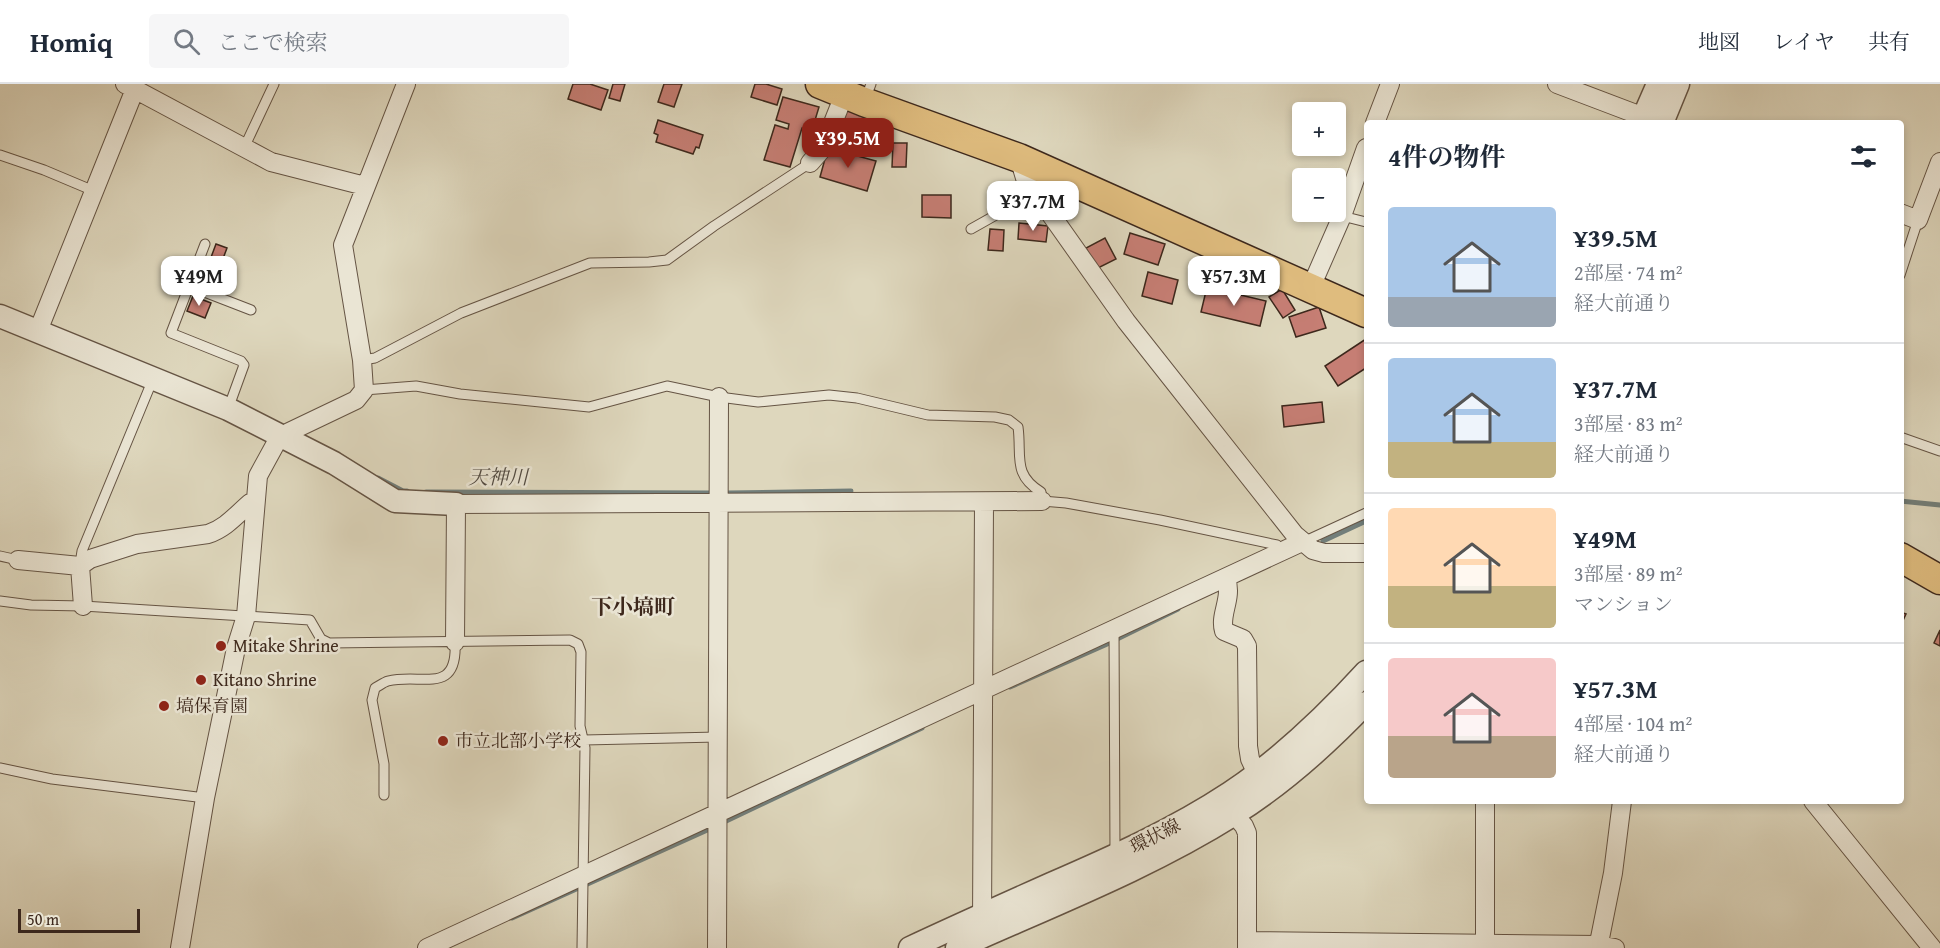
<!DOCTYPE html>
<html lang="ja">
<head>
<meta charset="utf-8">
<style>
  :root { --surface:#fff; --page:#f6f6f7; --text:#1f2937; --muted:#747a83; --line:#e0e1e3; --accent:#8f2418 }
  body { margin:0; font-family:"Gentium Book Plus","Noto Serif JP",serif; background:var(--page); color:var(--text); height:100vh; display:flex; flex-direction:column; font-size:22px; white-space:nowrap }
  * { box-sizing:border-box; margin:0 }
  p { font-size:20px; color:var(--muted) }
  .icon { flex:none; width:33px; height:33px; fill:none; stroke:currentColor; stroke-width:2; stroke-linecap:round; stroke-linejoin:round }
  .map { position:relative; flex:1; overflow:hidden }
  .side { position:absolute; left:1364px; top:36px; width:540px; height:684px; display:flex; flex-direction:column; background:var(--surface); border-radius:6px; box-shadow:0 3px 9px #0003 }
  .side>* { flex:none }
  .tools { position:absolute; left:1292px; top:18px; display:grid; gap:12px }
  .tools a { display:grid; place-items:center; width:54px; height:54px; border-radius:6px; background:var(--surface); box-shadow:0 3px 9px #0003; font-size:30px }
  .scale { position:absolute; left:18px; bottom:15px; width:122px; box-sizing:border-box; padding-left:6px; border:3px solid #3d281c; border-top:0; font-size:16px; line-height:21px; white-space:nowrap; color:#3d281c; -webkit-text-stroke:4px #eae5d4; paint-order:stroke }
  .price { position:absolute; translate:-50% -51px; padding:0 14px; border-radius:12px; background:#fff; color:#222; font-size:20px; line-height:39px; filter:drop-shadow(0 2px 3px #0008) }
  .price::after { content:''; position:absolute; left:50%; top:36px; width:18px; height:14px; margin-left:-9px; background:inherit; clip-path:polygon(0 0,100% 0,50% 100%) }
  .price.active { background:var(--accent); color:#fff }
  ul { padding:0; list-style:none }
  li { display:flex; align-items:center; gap:18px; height:150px; padding:0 24px }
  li+li { border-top:2px solid var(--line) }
  li span { display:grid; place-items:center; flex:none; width:168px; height:120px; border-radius:6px; color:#555 }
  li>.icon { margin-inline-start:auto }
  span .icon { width:72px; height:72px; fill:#fffc; stroke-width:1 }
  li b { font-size:26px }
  h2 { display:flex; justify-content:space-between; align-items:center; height:72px; padding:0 24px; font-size:26px }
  header { display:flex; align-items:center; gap:36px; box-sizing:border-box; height:84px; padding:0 30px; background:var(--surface); border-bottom:2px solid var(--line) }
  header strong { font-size:28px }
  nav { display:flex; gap:33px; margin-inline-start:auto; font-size:21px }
  .search { width:420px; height:54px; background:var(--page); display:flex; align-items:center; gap:15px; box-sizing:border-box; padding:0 21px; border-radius:6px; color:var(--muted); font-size:22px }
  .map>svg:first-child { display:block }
</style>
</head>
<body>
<header>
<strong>Homiq</strong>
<div class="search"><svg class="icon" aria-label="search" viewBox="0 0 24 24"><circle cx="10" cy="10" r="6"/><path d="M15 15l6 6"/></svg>ここで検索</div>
<nav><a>地図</a><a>レイヤ</a><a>共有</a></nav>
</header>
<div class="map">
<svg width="1940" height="864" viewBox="0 0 1940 864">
  <rect width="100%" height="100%" fill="#ded7bd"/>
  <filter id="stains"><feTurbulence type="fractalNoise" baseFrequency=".00333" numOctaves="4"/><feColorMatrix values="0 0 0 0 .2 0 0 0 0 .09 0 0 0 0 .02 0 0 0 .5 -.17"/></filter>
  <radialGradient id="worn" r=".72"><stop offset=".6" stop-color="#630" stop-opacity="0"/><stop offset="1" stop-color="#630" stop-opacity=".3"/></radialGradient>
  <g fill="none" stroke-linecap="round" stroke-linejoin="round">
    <path stroke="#727e7a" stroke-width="5" d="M378,394L403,407H407
      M426,408L709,409
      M728,409L851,407
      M1900,417L1940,421
      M1323,457L1366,437
      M1010,603L1105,561L1178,525
      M722,739L922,644
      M512,834L714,743"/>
  </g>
  <path fill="#c67e74" stroke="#3d281c" stroke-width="1.5" d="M573,0H590L608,6L601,26L568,15Z
    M613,0H625L620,17L609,14Z
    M664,0H682L674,23L658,18Z
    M755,0H766L782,5L777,21L751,13Z
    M783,13L819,23L812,46L802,44L790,83L764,76L775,41L788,45L789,40L776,36Z
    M845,22L879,34L873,49L839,37Z
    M658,36L703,51L699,64L696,63L693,70L656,58L658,51L654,49Z
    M838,42L849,46L842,63L831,58Z
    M893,59H907L906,83H892Z
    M828,64L876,77L867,107L820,93Z
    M922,111H951V134L922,133Z
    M1019,139L1048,142L1046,158L1018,155Z
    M990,145L1004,146L1003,167L988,166Z
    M1130,149L1165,160L1158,181L1124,170Z
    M1105,154L1116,175L1096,185L1086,164Z
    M216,160L227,164L215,196L204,192Z
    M1148,188L1178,196L1172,220L1142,212Z
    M1207,203L1266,217L1260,242L1201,228Z
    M1282,205L1295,226L1283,234L1269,213Z
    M193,212L211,219L205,234L187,227Z
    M1319,223L1326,244L1296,253L1289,233Z
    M1366,255V284L1338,302L1325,282Z
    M1322,318L1324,338L1284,343L1282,322Z
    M1900,528L1906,530L1900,543Z
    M1940,546V562L1934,559Z"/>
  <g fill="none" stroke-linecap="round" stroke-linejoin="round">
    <defs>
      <path id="service" d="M865,16L871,0
        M244,64L274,0
        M0,71L44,86L94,107
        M1342,132L1366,138
        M971,145L1035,109
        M205,160L171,249L241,277L244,281L228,325
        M1900,191L1918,136
        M189,202L251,226
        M362,276L375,274L461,229L590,179L649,178L667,176L714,142L810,79
        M364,306L416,302L460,310L589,323L667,302L719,313L758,318L829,311L857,314L928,331L995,333L1009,336L1018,343C1022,372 1012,390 1041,408L1042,417L1066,419L1160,436L1277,461L1282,467
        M1900,353L1940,367
        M1303,458L1366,429
        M0,472L18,476
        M80,480L82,467L153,295
        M0,517L31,521L83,522L310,536L321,555L329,559L570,556L578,560L581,568L580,642L585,664L582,864
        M1114,544L1115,770
        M584,656L718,653
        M0,684L52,695L205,714
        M384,711V680L372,616L375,604C379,602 384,598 388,597C422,589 458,612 455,558"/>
      <path id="minor" d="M125,0L271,78L365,102
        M1557,0L1644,33
        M1375,39L1390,0
        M1019,74L1025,94L1126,237L1295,451L1313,466L1324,469H1366
        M810,79L823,64L844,11
        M1900,129L1918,136L1940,78
        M1311,203L1342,132L1366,64
        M38,247L135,5
        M18,476L80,482L90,475L137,460L208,450C226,444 236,431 250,419L255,418
        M80,482L83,522
        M1226,494C1233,515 1219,530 1224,547L1243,555L1247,562L1248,662L1250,675L1257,690
        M455,558L456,420L1042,417
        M1813,717L1932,864
        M1234,730L1244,742L1247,749V864
        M982,842L984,418
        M1247,857L1598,861L1615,864
        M180,864L205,714L236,564L246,532L258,392L276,359L289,348L356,316L364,306L362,276L343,161L406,0
        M427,864L1302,458
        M717,864L719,313
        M1485,864V717
        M1598,864L1613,789L1622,717"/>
      <path id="tertiary" d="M1641,39L1658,0
        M1662,39L1678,0
        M0,232L228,325L334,379L395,417L456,420
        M910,864C957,842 1004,821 1051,800C1113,773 1174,746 1230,709C1281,675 1325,633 1366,588
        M957,864C1050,822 1147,785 1233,731C1281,701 1327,660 1366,619"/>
      <path id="primary" d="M820,0L864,18L1019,74L1366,229
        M1900,473L1940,496"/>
    </defs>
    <use href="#service" stroke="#655444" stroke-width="11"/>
    <use href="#minor" stroke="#655444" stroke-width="20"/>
    <use href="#tertiary" stroke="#655444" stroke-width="25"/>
    <use href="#primary" stroke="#3d281c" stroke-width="31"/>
    <use href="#service" stroke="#eae5d4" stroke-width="9"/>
    <use href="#minor" stroke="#eae5d4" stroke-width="18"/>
    <use href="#tertiary" stroke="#eae5d4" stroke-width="22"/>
    <use href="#primary" stroke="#dfbc7e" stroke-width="28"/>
  </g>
  <g fill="#8f2418" stroke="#eae5d4" stroke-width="2">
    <circle cx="221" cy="562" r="6"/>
    <circle cx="201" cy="596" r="6"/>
    <circle cx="164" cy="622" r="6"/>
    <circle cx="443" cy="657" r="6"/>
  </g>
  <g text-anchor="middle" stroke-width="5" stroke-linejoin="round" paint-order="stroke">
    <g font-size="18" fill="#3d281c" stroke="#eae5d4" text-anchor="start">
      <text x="233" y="568">Mitake Shrine</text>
      <text x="213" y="602">Kitano Shrine</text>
      <text x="176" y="628">塙保育園</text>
      <text x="455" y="663">市立北部小学校</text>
    </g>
    <g font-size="18" fill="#3d281c" stroke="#eae5d4">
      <text transform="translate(1155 752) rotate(-27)" y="6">環状線</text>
    </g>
    <g font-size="20" font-style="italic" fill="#534c43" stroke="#eae5d4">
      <text x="498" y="400">天神川</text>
    </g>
    <g font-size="21" font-weight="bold" fill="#3d281c" stroke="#eae5d4">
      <text x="633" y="530">下小塙町</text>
    </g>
  </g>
  <rect width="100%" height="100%" filter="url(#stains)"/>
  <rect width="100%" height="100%" fill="url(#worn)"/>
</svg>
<div class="tools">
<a>+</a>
<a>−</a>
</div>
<div class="scale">50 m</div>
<b class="price active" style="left:848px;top:85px">¥39.5M</b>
<b class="price" style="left:1033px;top:148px">¥37.7M</b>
<b class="price" style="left:199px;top:223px">¥49M</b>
<b class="price" style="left:1234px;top:223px">¥57.3M</b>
<section class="side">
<h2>4件の物件<svg class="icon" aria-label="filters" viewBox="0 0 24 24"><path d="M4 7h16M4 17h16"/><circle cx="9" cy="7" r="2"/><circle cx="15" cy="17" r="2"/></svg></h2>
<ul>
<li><span style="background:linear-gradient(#a9c7e8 75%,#9aa5b1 0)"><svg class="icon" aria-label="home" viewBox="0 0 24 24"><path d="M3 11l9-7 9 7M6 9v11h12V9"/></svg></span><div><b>¥39.5M</b><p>2部屋 · 74 m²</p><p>経大前通り</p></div></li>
<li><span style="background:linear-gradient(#a9c7e8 70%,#c2b280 0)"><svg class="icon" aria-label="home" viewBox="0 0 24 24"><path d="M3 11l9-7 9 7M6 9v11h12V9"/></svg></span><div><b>¥37.7M</b><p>3部屋 · 83 m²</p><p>経大前通り</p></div></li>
<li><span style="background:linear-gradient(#ffd9b3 65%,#c2b280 0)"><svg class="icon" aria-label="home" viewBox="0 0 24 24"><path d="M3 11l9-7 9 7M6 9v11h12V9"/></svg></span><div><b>¥49M</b><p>3部屋 · 89 m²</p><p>マンション</p></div></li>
<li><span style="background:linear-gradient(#f6c9c9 65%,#b9a48a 0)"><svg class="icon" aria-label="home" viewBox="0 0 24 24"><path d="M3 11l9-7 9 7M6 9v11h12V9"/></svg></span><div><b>¥57.3M</b><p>4部屋 · 104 m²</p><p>経大前通り</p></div></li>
</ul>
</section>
</div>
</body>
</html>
